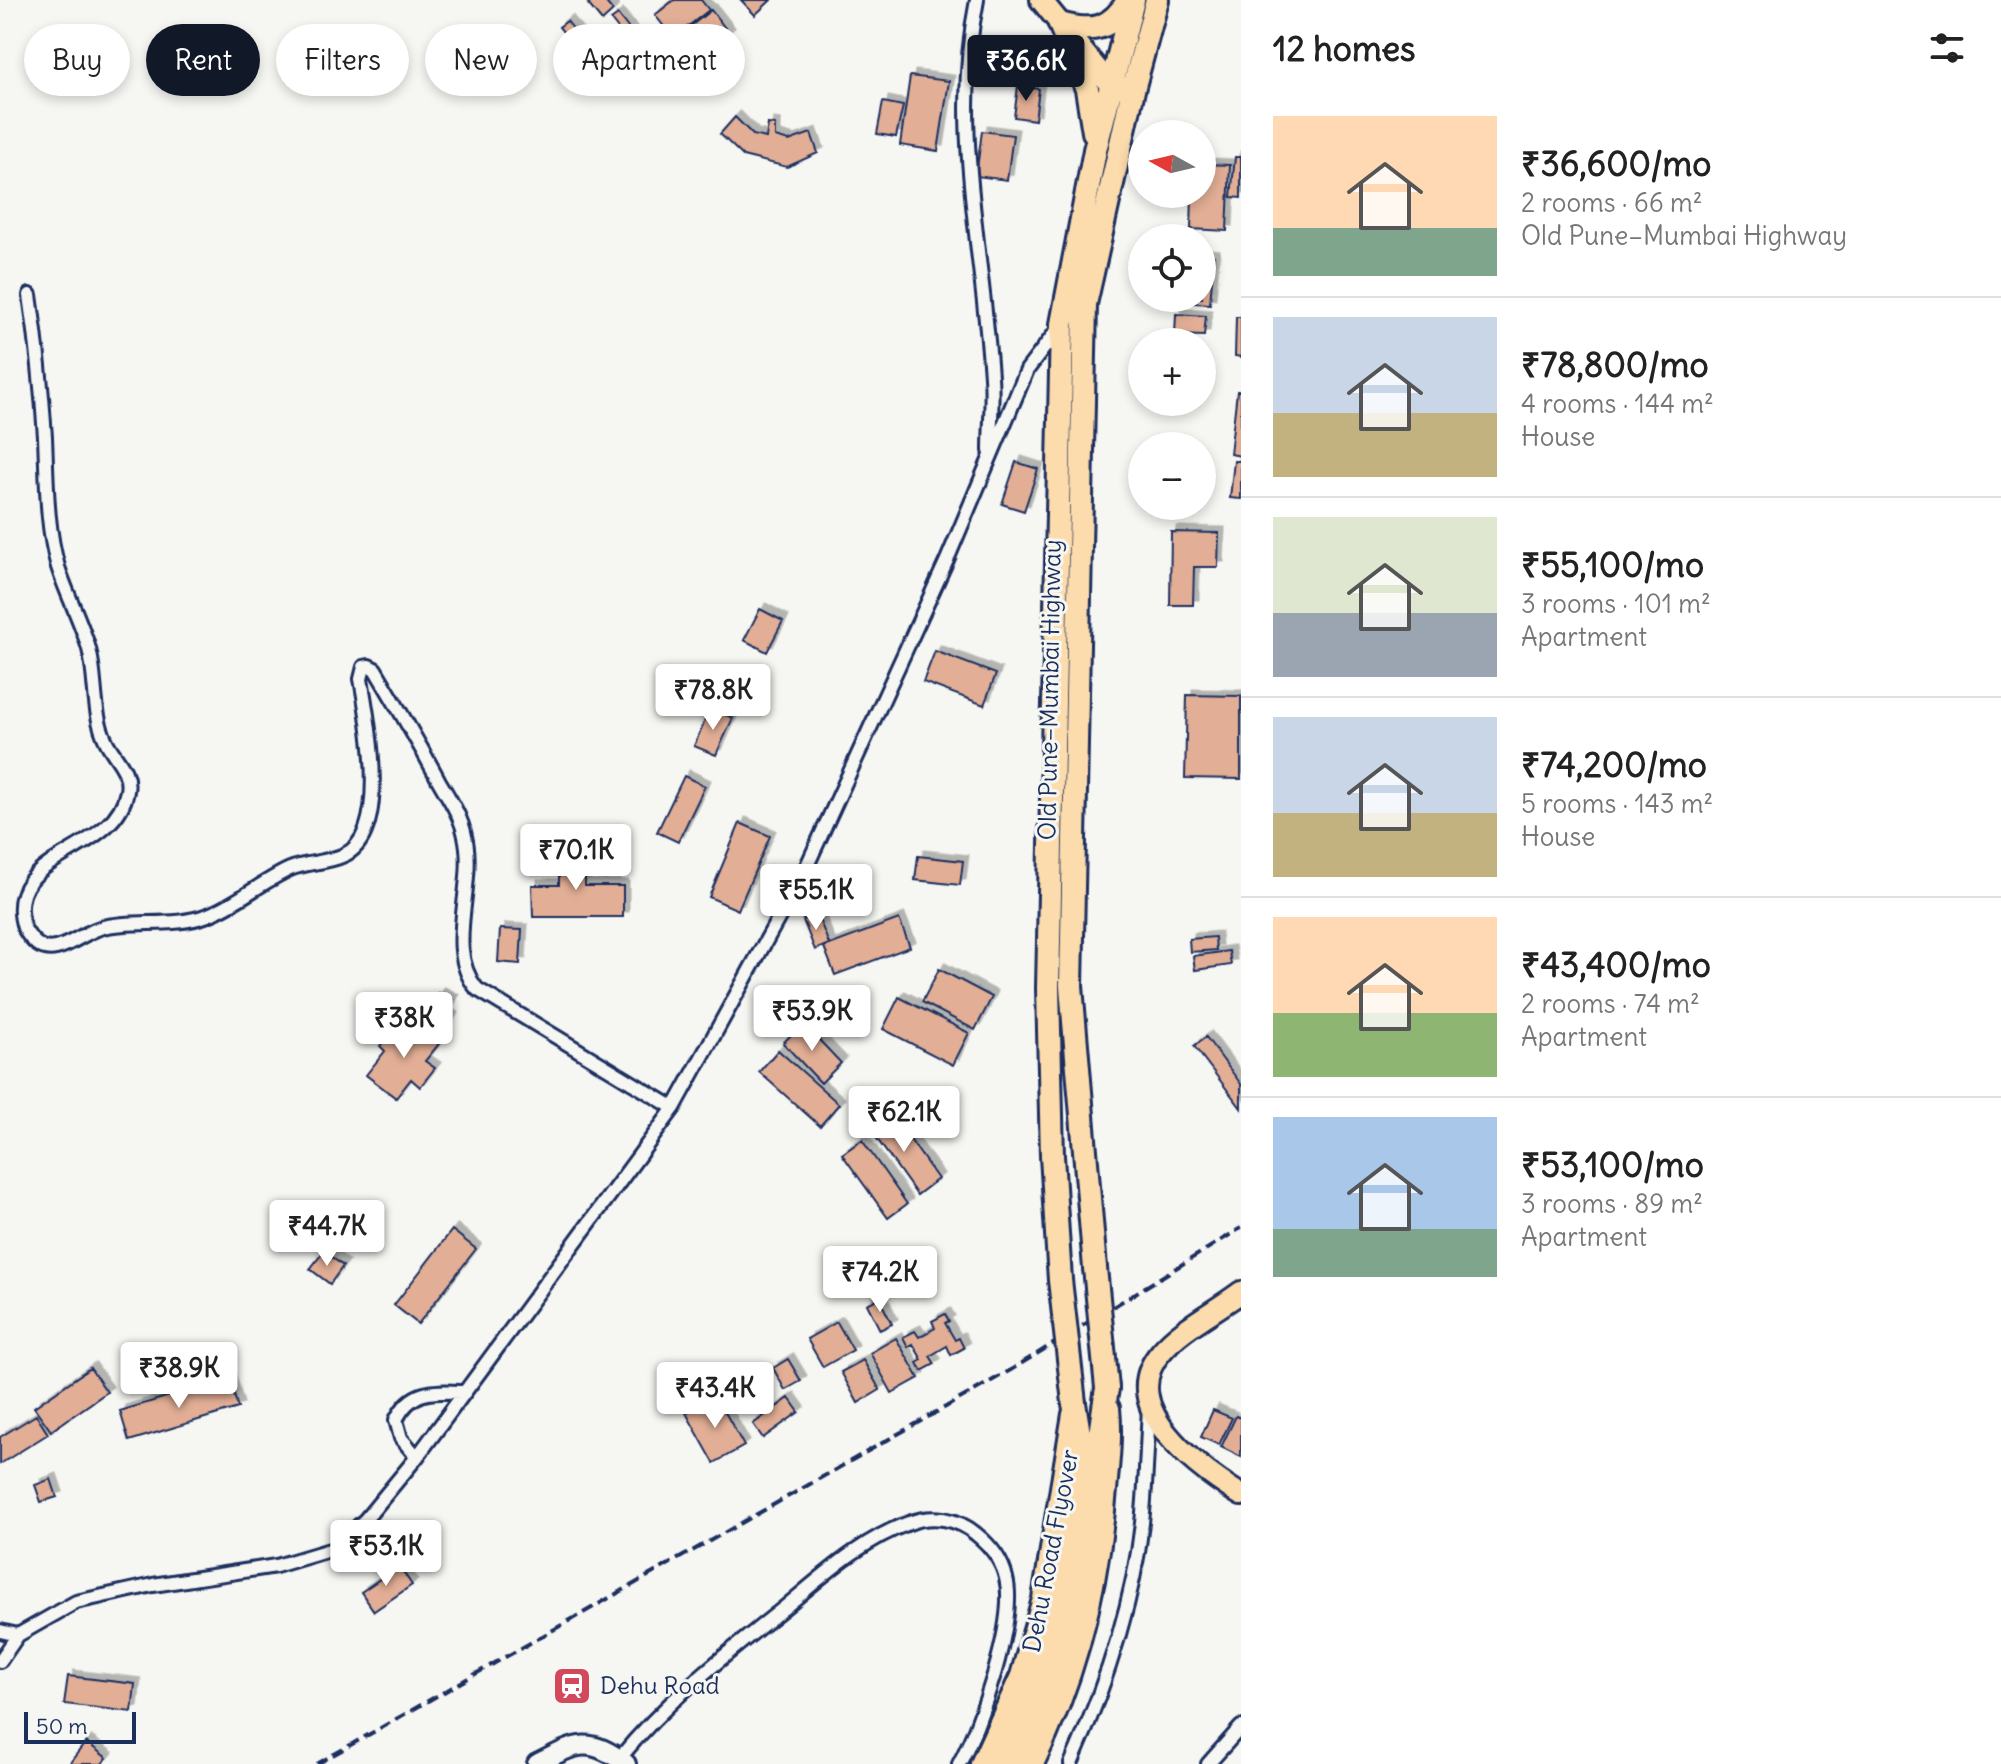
<!DOCTYPE html>
<html lang="en">
<head>
<meta charset="utf-8">
<style>
  :root { --surface:#fff; --page:#f2f2f2; --text:#222; --muted:#767676; --line:#e0e0e0; --accent:#111827 }
  body { margin:0; font-family:Delius,sans-serif; background:var(--page); color:var(--text); height:100vh; display:flex; flex-direction:column; font-size:30px; white-space:nowrap }
  * { box-sizing:border-box; margin:0 }
  p { font-size:26px; color:var(--muted) }
  .icon { flex:none; width:44px; height:44px; fill:none; stroke:currentColor; stroke-width:2; stroke-linecap:round; stroke-linejoin:round }
  .map { position:relative; flex:1; overflow:hidden }
  .sheet { display:flex; flex-direction:column; background:var(--surface); width:760px }
  .sheet>* { flex:none }
  .hud { position:absolute; left:24px; top:24px; width:760px; height:72px; display:flex; gap:16px }
  .needle { width:52px; rotate:278deg }
  .buttons { position:absolute; left:1128px; top:120px; display:grid; gap:16px }
  .buttons a { display:grid; place-items:center; width:88px; height:88px; border-radius:50%; background:var(--surface); box-shadow:0 4px 12px #0003; font-size:40px }
  .scale { position:absolute; left:24px; bottom:20px; width:112px; box-sizing:border-box; padding-left:8px; border:4px solid #1b2f5e; border-top:0; font-size:22px; line-height:28px; white-space:nowrap; color:#1b2f5e; -webkit-text-stroke:6px #f6f6f2; paint-order:stroke }
  .price { position:absolute; translate:-50% -68px; padding:0 18px; border-radius:8px; background:#fff; color:#222; font-size:26px; line-height:52px; filter:drop-shadow(0 2px 4px #0008) }
  .price::after { content:''; position:absolute; left:50%; top:48px; width:24px; height:18px; margin-left:-12px; background:inherit; clip-path:polygon(0 0,100% 0,50% 100%) }
  .price.current { background:var(--accent); color:#fff }
  ul { padding:0; list-style:none }
  li { display:flex; align-items:center; gap:24px; height:200px; padding:0 32px }
  li+li { border-top:2px solid var(--line) }
  li span { display:grid; place-items:center; flex:none; width:224px; height:160px; border-radius:0px; color:#555 }
  li>.icon { margin-inline-start:auto }
  span .icon { width:96px; height:96px; fill:#fffc; stroke-width:1 }
  li b { font-size:34px }
  h2 { display:flex; justify-content:space-between; align-items:center; height:96px; padding:0 32px; font-size:34px }
  .pill { padding:0 28px; border-radius:36px; background:var(--surface); box-shadow:0 4px 12px #0003; font-size:28px; line-height:72px }
  .pill.current { background:var(--accent); color:#fff }
  main { display:flex; flex:1; min-height:0 }
  .map>svg:first-child { display:block }
</style>
</head>
<body>
<main>
<div class="map">
<svg width="1241" height="1764" viewBox="0 0 1241 1764">
  <defs>
    <filter id="shadow"><feDropShadow dx="5.5" dy="-5.5" stdDeviation="0" flood-color="#0004"/></filter>
  </defs>
  <rect width="100%" height="100%" fill="#f6f6f2"/>
  <filter id="ink" filterUnits="userSpaceOnUse"><feTurbulence type="fractalNoise" baseFrequency=".0125" numOctaves="2"/><feDisplacementMap in="SourceGraphic" scale="16" xChannelSelector="R" yChannelSelector="G"/><feConvolveMatrix kernelMatrix="1 2 1 2 8 2 1 2 1" color-interpolation-filters="sRGB"/></filter>
  <g filter="url(#ink)">
    <path fill="#e2ae95" stroke="#1b2f5e" stroke-width="2" filter="url(#shadow)" d="M594,0H604L613,11L602,21L588,4Z
      M674,0H701L709,10L673,38L655,15Z
      M741,0H771L755,15Z
      M711,10L729,33L695,60L677,37Z
      M618,15L647,52L640,57L611,20Z
      M567,21L596,58L589,64L559,27Z
      M910,76L949,81L938,151L900,145Z
      M1018,86L1039,89L1035,120L1014,117Z
      M883,102L903,106L896,137L877,134Z
      M735,117L753,135L766,138L768,124L775,125V137L789,141L811,133L818,153L787,167L743,156L720,134Z
      M982,131L1013,135L1007,180L976,176Z
      M1235,157H1241V198L1231,197Z
      M1202,164L1230,165L1227,231L1191,229L1192,194H1202Z
      M1202,255L1214,256L1210,304L1179,302V298H1202Z
      M1176,314L1206,316L1204,336L1175,335Z
      M1236,317H1241V357L1235,356Z
      M1237,391H1241V456L1230,454Z
      M1234,461H1241V499L1230,498Z
      M1016,462L1038,469L1024,511L1002,504Z
      M1171,532L1219,533L1218,567H1194L1193,605H1170Z
      M760,609L783,621L767,652L744,640Z
      M935,651L996,674L984,705L923,682Z
      M1187,695L1241,696V779L1185,778Z
      M710,708L733,718L716,755L694,746Z
      M684,776L705,786L678,842L657,832Z
      M740,823L770,836L738,910L709,897Z
      M559,846H585V886H623V917H533L532,885H559Z
      M918,856L963,861L960,885L915,880Z
      M817,914L829,944L815,950L803,920Z
      M899,919L910,947L835,975L824,947Z
      M500,929L522,930L520,964L498,962Z
      M1215,937L1216,950L1190,952L1189,939Z
      M1229,951L1231,965L1195,970L1193,956Z
      M939,969L992,997L975,1030L922,1002Z
      M439,993L453,1000L448,1011L434,1004Z
      M899,997L969,1033L953,1065L883,1029Z
      M427,1002L452,1018L441,1037L415,1021Z
      M410,1021L439,1044L425,1061L435,1068L420,1087L411,1079L396,1098L366,1075L385,1051L380,1046L391,1032L397,1037Z
      M803,1023L841,1063L821,1083L783,1043Z
      M1206,1037L1241,1084V1108L1194,1046Z
      M778,1050L839,1104L820,1126L759,1072Z
      M892,1114L938,1179L917,1195L870,1129Z
      M862,1140L907,1204L888,1218L842,1154Z
      M452,1230L476,1249L418,1324L394,1305Z
      M324,1251L343,1266L330,1284L310,1269Z
      M879,1298L892,1324L880,1330L867,1304Z
      M945,1314L949,1321L945,1323L955,1340L959,1338L964,1348L951,1355L947,1346L930,1356L935,1364L922,1371L917,1363L922,1360L913,1344L908,1347L903,1337L915,1331L919,1337L935,1328L932,1321Z
      M837,1322L853,1350L823,1367L807,1339Z
      M896,1338L919,1378L892,1393L870,1353Z
      M788,1359L801,1381L785,1390L773,1368Z
      M863,1360L880,1390L858,1403L841,1372Z
      M90,1368L107,1392L51,1431L34,1407Z
      M229,1378L238,1408L129,1441L120,1411Z
      M716,1396L744,1446L714,1463L686,1413Z
      M789,1398L799,1412L763,1438L753,1424Z
      M1213,1410L1232,1418L1219,1445L1201,1437Z
      M36,1415L48,1434L0,1464V1437Z
      M1236,1416L1241,1418V1457L1221,1447Z
      M51,1479L57,1497L41,1502L35,1485Z
      M399,1566L412,1585L374,1611L361,1592Z
      M68,1676L135,1684L132,1712L64,1704Z
      M86,1742L107,1758L102,1764H69Z"/>
    <g fill="none" stroke-linecap="round" stroke-linejoin="round">
      <defs>
        <path id="street" d="M977,0C951,127 983,251 991,377C993,401 990,427 990,451
          M30,295C37,342 42,390 45,437C47,481 46,525 58,567C67,595 81,621 89,649C97,679 92,713 106,741C114,758 131,770 127,791C115,857 0,852 24,928C47,971 73,935 103,927C137,919 174,928 208,915C237,904 261,882 290,869C307,862 327,863 344,855C391,834 368,719 361,679L364,667L369,666L375,669C397,706 419,743 439,781C449,798 461,816 465,836C477,886 443,948 477,989L674,1108
          M417,1457L401,1438L396,1420C411,1389 433,1391 464,1392
          M0,1631L18,1635
          M0,1661L18,1635L76,1602L153,1585L276,1566L333,1549L365,1520L417,1457L674,1108L806,868L947,560L1027,370L1059,328
          M619,1759C667,1700 725,1655 784,1608C823,1576 861,1540 909,1523C932,1514 957,1518 976,1534C991,1546 1002,1560 1006,1578C1017,1621 980,1726 959,1764
          M1071,1764C1104,1689 1133,1606 1142,1523C1146,1485 1147,1446 1149,1407
          M1208,1764L1241,1727"/>
        <path id="secondary" d="M537,1764C576,1744 588,1735 626,1764"/>
        <path id="primary" d="M1041,0L1111,86L1124,88
          M1241,1292C1216,1311 1181,1328 1161,1352C1113,1407 1199,1469 1241,1495
          M981,1764L1021,1676L1043,1599L1073,1414
          M1033,1764C1075,1679 1097,1593 1105,1500C1108,1469 1112,1439 1109,1408"/>
        <path id="highway" d="M1060,24L1087,89L1094,132
          M1060,24C1093,33 1110,30 1129,0
          M1095,1268L1071,986L1085,304L1133,90L1157,0
          M1060,1280L1052,1156L1048,988L1062,324L1095,150L1133,0
          M997,1764L1035,1676L1063,1578L1081,1446L1074,1403
          M1016,1764C1075,1647 1087,1517 1107,1388"/>
      </defs>
      <use href="#street" stroke="#1b2f5e" stroke-width="18"/>
      <use href="#secondary" stroke="#1b2f5e" stroke-width="24"/>
      <use href="#primary" stroke="#1b2f5e" stroke-width="26"/>
      <use href="#highway" stroke="#1b2f5e" stroke-width="28"/>
      <use href="#street" stroke="#f6f6f2" stroke-width="12"/>
      <use href="#secondary" stroke="#f6f6f2" stroke-width="18"/>
      <use href="#primary" stroke="#fcdcac" stroke-width="20"/>
      <use href="#highway" stroke="#fcdcac" stroke-width="22"/>
      <path stroke="#1b2f5e" stroke-width="4" stroke-dasharray="12 6" stroke-linecap="butt" d="M317,1764L1009,1371L1241,1228"/>
      <defs>
        <path id="highway-bridge" d="M1095,1268L1107,1388
          M1060,1280L1074,1403"/>
      </defs>
      <use href="#highway-bridge" stroke="#1b2f5e" stroke-width="28" stroke-linecap="butt"/>
      <use href="#highway-bridge" stroke="#fcdcac" stroke-width="22"/>
    </g>
  </g>
  <defs>
    <symbol id="station-square" viewBox="-11 -11 22 22"><rect x="-9" y="-9" width="18" height="18" rx="4" fill="#d1495b" stroke="#f6f6f2"/><path d="M-3-6H3Q5-6 5-4V2Q5 4 3 4L4.5 6H3L1.5 4h-3L-3 6H-4.5L-3 4Q-5 4-5 2V-4Q-5-6-3-6ZM-3.5-4v3h7v-3ZM-3.5 1v1.5H-2V1ZM2 1v1.5H3.5V1Z" fill="#fff"/></symbol>
  </defs>
  <g fill-rule="evenodd">
    <use href="#station-square" x="550" y="1664" width="44" height="44"/>
  </g>
  <g text-anchor="middle" stroke-width="6" stroke-linejoin="round" paint-order="stroke">
    <g font-size="24" fill="#1b2f5e" stroke="#f6f6f2">
      <text transform="translate(1050 690) rotate(-89)" y="8">Old Pune–Mumbai Highway</text>
      <text transform="translate(1051 1551) rotate(-79)" y="8">Dehu Road Flyover</text>
    </g>
    <g font-size="24" fill="#1b2f5e" stroke="#f6f6f2" text-anchor="start">
      <text x="600" y="1694">Dehu Road</text>
    </g>
  </g>
</svg>
<div class="buttons">
<a><svg class="needle" viewBox="-14 -14 28 28"><path d="M0-13l5 13h-10z" fill="#e53935"/><path d="M0 13l5-13h-10z" fill="#767676"/></svg></a>
<a><svg class="icon" aria-label="locate" viewBox="0 0 24 24"><circle cx="12" cy="12" r="6"/><path d="M12 2v4M12 18v4M2 12h4M18 12h4"/></svg></a>
<a>+</a>
<a>−</a>
</div>
<div class="scale">50 m</div>
<b class="price current" style="left:1026px;top:103px">₹36.6K</b>
<b class="price" style="left:713px;top:732px">₹78.8K</b>
<b class="price" style="left:576px;top:892px">₹70.1K</b>
<b class="price" style="left:816px;top:932px">₹55.1K</b>
<b class="price" style="left:812px;top:1053px">₹53.9K</b>
<b class="price" style="left:404px;top:1060px">₹38K</b>
<b class="price" style="left:904px;top:1154px">₹62.1K</b>
<b class="price" style="left:327px;top:1268px">₹44.7K</b>
<b class="price" style="left:880px;top:1314px">₹74.2K</b>
<b class="price" style="left:179px;top:1410px">₹38.9K</b>
<b class="price" style="left:715px;top:1430px">₹43.4K</b>
<b class="price" style="left:386px;top:1588px">₹53.1K</b>
<div class="hud">
<a class="pill">Buy</a>
<a class="pill current">Rent</a>
<a class="pill">Filters</a>
<a class="pill">New</a>
<a class="pill">Apartment</a>
</div>
</div>
<section class="sheet">
<h2>12 homes<svg class="icon" aria-label="filters" viewBox="0 0 24 24"><path d="M4 7h16M4 17h16"/><circle cx="9" cy="7" r="2"/><circle cx="15" cy="17" r="2"/></svg></h2>
<ul>
<li><span style="background:linear-gradient(#ffd9b3 70%,#7fa58c 0)"><svg class="icon" aria-label="home" viewBox="0 0 24 24"><path d="M3 11l9-7 9 7M6 9v11h12V9"/></svg></span><div><b>₹36,600/mo</b><p>2 rooms · 66 m²</p><p>Old Pune–Mumbai Highway</p></div></li>
<li><span style="background:linear-gradient(#c9d6e8 60%,#c2b280 0)"><svg class="icon" aria-label="home" viewBox="0 0 24 24"><path d="M3 11l9-7 9 7M6 9v11h12V9"/></svg></span><div><b>₹78,800/mo</b><p>4 rooms · 144 m²</p><p>House</p></div></li>
<li><span style="background:linear-gradient(#dfe7d0 60%,#9aa5b1 0)"><svg class="icon" aria-label="home" viewBox="0 0 24 24"><path d="M3 11l9-7 9 7M6 9v11h12V9"/></svg></span><div><b>₹55,100/mo</b><p>3 rooms · 101 m²</p><p>Apartment</p></div></li>
<li><span style="background:linear-gradient(#c9d6e8 60%,#c2b280 0)"><svg class="icon" aria-label="home" viewBox="0 0 24 24"><path d="M3 11l9-7 9 7M6 9v11h12V9"/></svg></span><div><b>₹74,200/mo</b><p>5 rooms · 143 m²</p><p>House</p></div></li>
<li><span style="background:linear-gradient(#ffd9b3 60%,#8fb573 0)"><svg class="icon" aria-label="home" viewBox="0 0 24 24"><path d="M3 11l9-7 9 7M6 9v11h12V9"/></svg></span><div><b>₹43,400/mo</b><p>2 rooms · 74 m²</p><p>Apartment</p></div></li>
<li><span style="background:linear-gradient(#a9c7e8 70%,#7fa58c 0)"><svg class="icon" aria-label="home" viewBox="0 0 24 24"><path d="M3 11l9-7 9 7M6 9v11h12V9"/></svg></span><div><b>₹53,100/mo</b><p>3 rooms · 89 m²</p><p>Apartment</p></div></li>
</ul>
</section>
</main>
</body>
</html>
